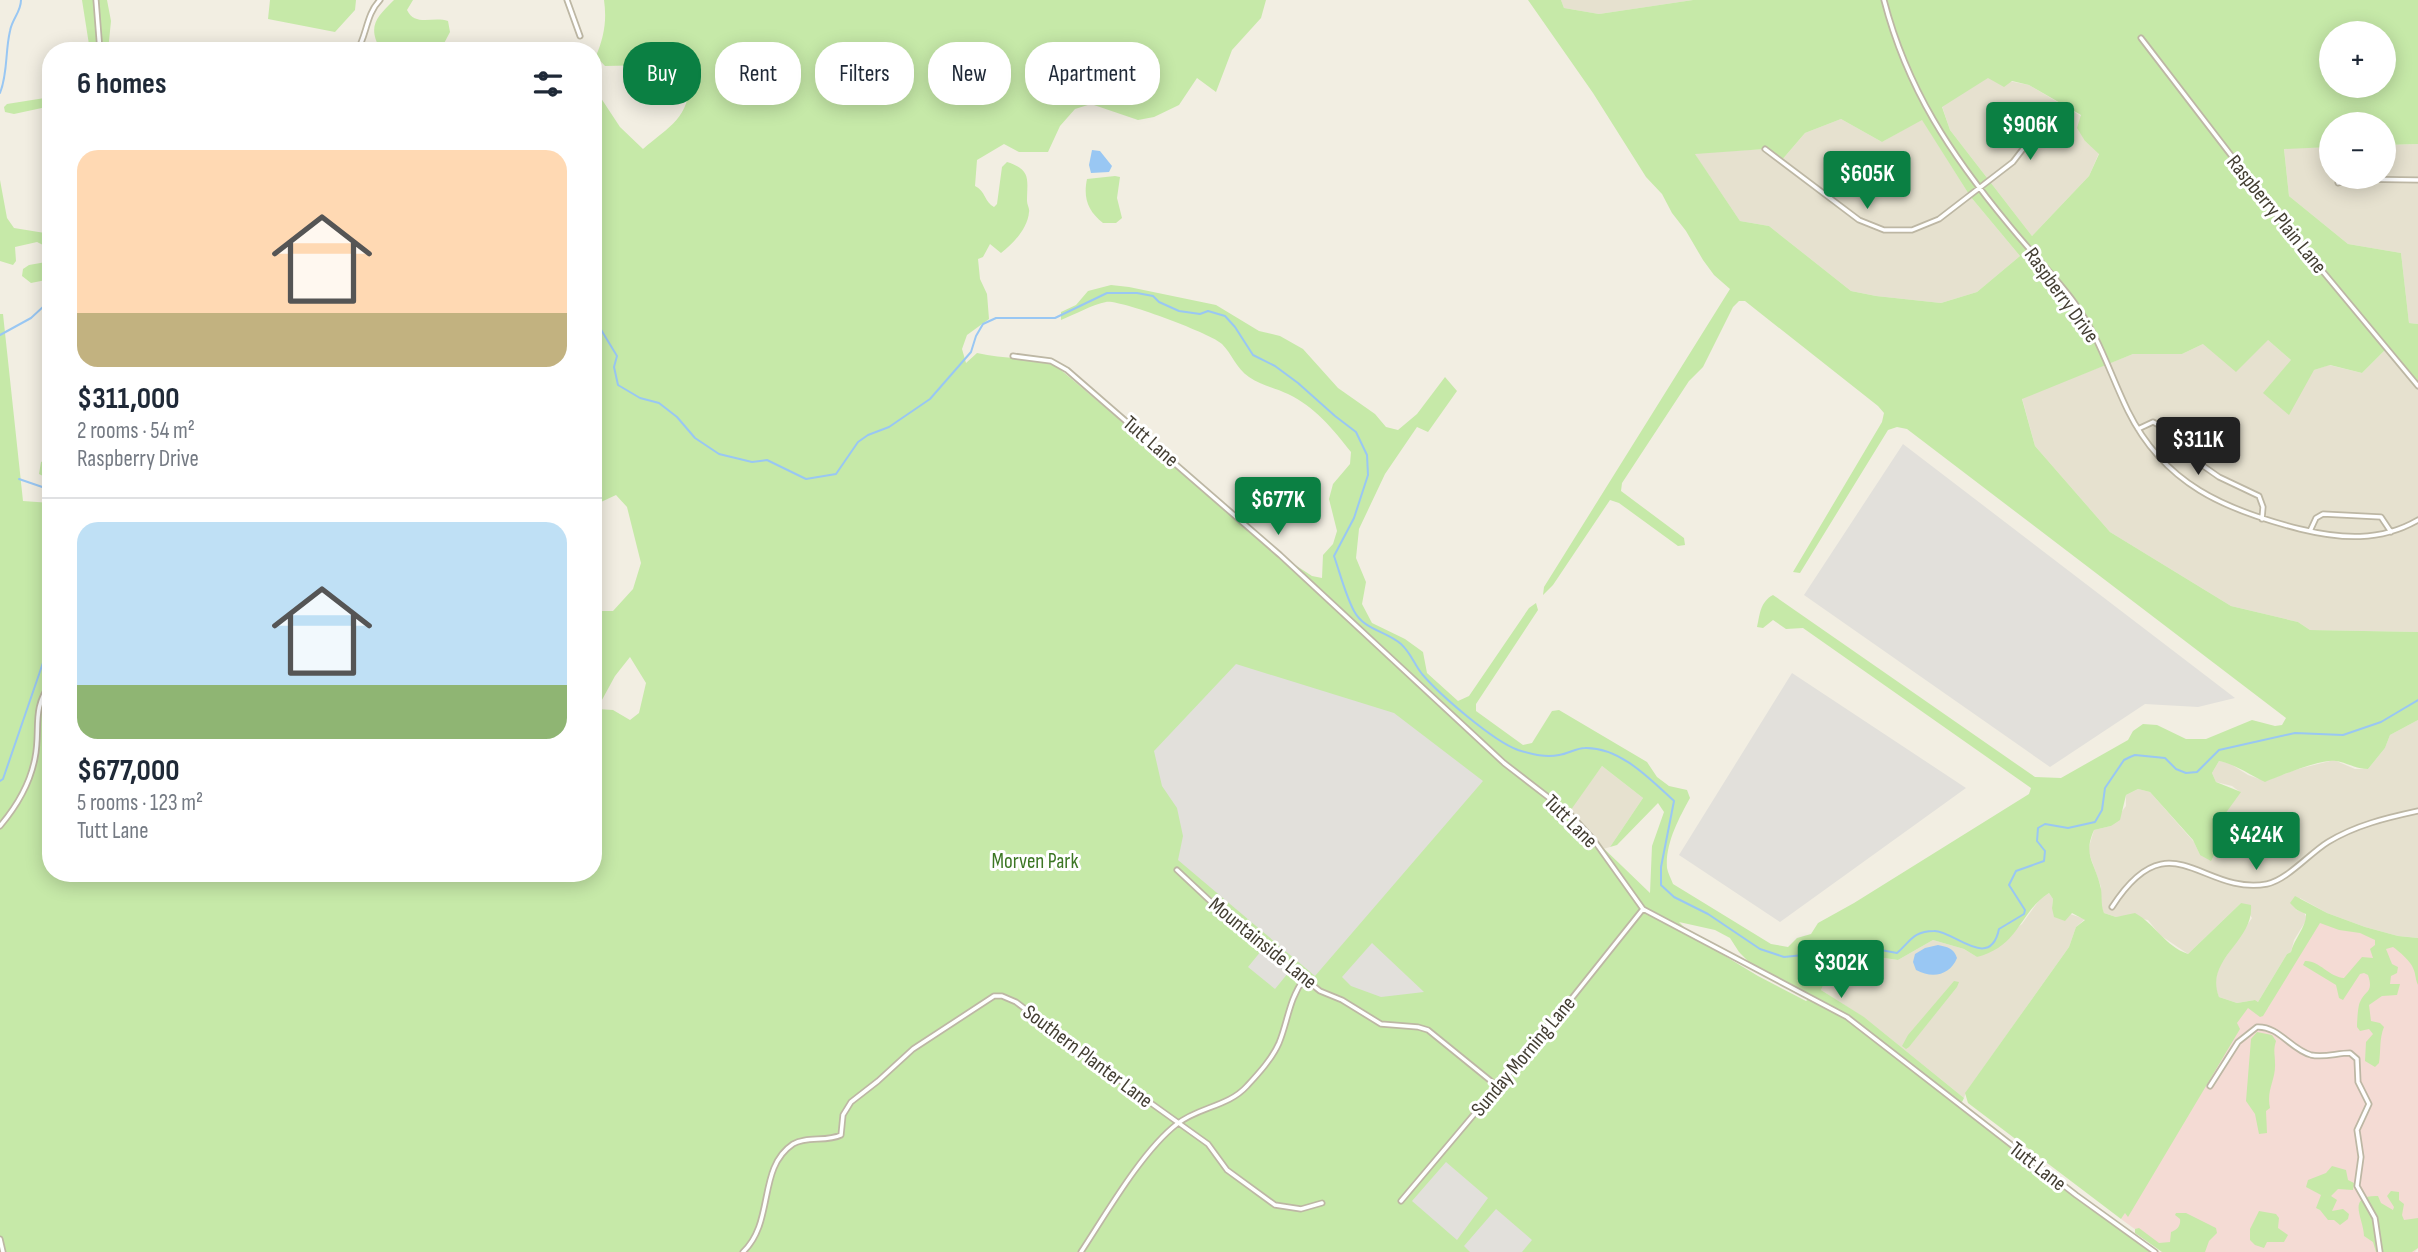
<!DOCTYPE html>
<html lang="en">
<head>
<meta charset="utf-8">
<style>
  :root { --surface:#fff; --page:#f2f2f3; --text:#1f2937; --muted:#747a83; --line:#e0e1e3; --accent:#0b8043 }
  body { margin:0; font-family:"Sofia Sans Condensed",sans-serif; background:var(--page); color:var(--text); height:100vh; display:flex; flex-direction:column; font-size:26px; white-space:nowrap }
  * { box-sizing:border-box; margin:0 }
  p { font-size:23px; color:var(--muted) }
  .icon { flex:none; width:38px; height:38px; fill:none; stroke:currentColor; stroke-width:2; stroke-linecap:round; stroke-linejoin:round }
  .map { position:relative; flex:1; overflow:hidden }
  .panel { position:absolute; left:42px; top:42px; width:560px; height:840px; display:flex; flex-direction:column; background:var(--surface); border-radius:28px; box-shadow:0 4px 18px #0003 }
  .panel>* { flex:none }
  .guide { position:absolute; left:623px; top:42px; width:665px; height:63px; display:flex; gap:14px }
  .tools { position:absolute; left:2319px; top:21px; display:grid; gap:14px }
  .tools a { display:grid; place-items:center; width:77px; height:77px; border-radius:50%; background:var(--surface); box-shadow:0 4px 18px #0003; font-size:35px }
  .price { position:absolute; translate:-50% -60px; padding:0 16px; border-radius:7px; background:var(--accent); color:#fff; font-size:23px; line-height:46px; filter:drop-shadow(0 2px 4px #0008) }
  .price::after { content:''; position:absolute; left:50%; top:42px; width:21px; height:16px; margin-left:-10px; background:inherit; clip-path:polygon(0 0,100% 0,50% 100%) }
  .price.current { background:#222; color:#fff }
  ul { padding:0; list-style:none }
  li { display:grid; align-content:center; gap:14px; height:371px; padding:0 35px }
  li+li { border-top:2px solid var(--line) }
  li span { display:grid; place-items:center; height:217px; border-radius:21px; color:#555 }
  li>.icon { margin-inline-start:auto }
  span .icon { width:126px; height:126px; fill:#fffc; stroke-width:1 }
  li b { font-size:30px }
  h2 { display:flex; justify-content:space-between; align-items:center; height:84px; padding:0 35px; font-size:30px }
  .chip { padding:0 24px; border-radius:28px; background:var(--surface); box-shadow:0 4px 18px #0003; font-size:24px; line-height:63px }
  .chip.current { background:var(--accent); color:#fff }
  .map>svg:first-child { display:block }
</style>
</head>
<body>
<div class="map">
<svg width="2418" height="1252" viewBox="0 0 2418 1252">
  <rect width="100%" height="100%" fill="#f2eee2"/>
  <path fill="#e6e1cf" d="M1561,0H1693L1599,14L1564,8Z
    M1988,77L2029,85L2081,116L2085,141L2099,153L2089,176L2032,236L1950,130L1942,106Z
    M1841,119L1882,142L1922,119L1970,196L2020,256L1977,292L1941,303L1876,296L1851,291L1769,226L1740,221L1694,153L1765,149L1781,161L1805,133Z
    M2418,144V324L2409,323L2401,253L2348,244L2289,196L2284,148L2331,147V177H2384V145Z
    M2268,340L2291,360L2314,370L2329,365L2362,373L2387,348L2418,386V632L2310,630L2298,622L2231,606L2110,532L2035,446L2022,398L2133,354H2182L2203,344Z
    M2418,720V938L2398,936L2365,927L2327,913L2300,898L2296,910L2304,912L2307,919L2294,940L2291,952L2287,954L2258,1002L2255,1000L2237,1003L2219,997L2214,984L2219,967L2252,918L2241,903L2188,954L2160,935L2148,920L2125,916L2116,917L2104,913L2100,903L2101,887L2088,850L2094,830L2111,826L2126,806V795L2138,789L2150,792L2194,842L2200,855L2217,849L2220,821L2240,792L2232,786L2216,782L2212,773L2219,761L2229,763L2248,775L2265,781L2298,769L2334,760L2355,769H2368L2385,748L2390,735Z
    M1602,766L1643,798L1610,847L1600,850L1568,812Z
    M2049,893L2053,899L2052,908L2085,919L2076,927L2069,947L1966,1092L1964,1098L1865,1018L1821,990L1836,957L1850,953L1898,960L1933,940L1964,949L1977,957L2022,924L2040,899Z"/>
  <path fill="#f4dbd4" d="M2320,914L2403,944L2418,960V1248L2415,1252H2166L2121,1219L2226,1043V1024L2255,1000L2268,1008Z"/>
  <path fill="#c6e9a8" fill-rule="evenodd" d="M82,0H107L111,21L108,51H90Z
    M270,0H356L355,10L335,32L268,19Z
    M394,0H413L407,10C415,27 433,16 448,21L450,32L440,51H381C367,26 376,18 394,0Z
    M604,0H1266L1261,18L1232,50L1216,92L1197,78L1179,105L1154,117L1138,120L1091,104L1075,109L1060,126L1048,152H1019L1004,144L977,160L975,186C985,190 985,203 994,207L997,204L1002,167L1007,162C1032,170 1027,180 1027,201C1027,205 1030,209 1029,212C1028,228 1013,244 1001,253L990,244L983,257L978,259L980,279L987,294L989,319L967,335L962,349L966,363L977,353C1003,359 1029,357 1055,365L1280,555L1312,576L1322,578L1323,555L1333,544L1337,531L1329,499L1333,484L1350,464L1351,452C1333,429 1315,407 1288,394C1276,388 1260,385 1249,377C1236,368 1232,354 1222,344C1212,334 1119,299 1106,302C1093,304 1074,315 1061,320V312L1076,305L1088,291L1111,285L1129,287L1216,305L1259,331L1280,336L1303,349L1338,388L1375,414L1386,427L1398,430L1417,414L1445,377L1457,391L1428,432L1417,427L1385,474L1359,529L1356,558L1366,582L1362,604L1372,623L1405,639L1423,652L1427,673L1458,701L1469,696L1529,608L1536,603L1538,610L1476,704V711L1523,745L1532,743L1552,711L1559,710L1647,762L1657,777L1669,786L1687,790L1690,798C1679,818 1665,844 1667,868C1668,873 1671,879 1673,884L1771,944L1788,947L1797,938L1811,934L1818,923L1854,903L2029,794L2031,788L1803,628L1786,629L1773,620L1763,628L1757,627C1760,614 1760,602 1773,595L2035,777L2061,778L2128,740L2133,731L2143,724L2157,725L2186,739H2206L2252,720L2275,726L2282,725L2286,718L1907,429L1897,427L1888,430L1800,573L1793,572L1882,422L1884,413L1878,406L1745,301H1739L1733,307L1703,367L1689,381L1622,483L1621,491L1684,538L1685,545L1678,546L1619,503L1610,500L1553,585L1543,595L1544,587L1730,289L1714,275L1703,260L1686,231L1672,213L1662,194L1646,177L1593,93L1528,0H1561L1564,8L1599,14L1693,0H2418V144L2384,145V124H2331V147L2284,149L2289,196L2348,244L2401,253L2409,323L2418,324V386L2387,348L2362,373L2330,365L2314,370L2289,415L2263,393L2291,360L2268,340L2236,372L2203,344L2182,354H2133L2022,399L2035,446L2110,532L2231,606L2298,622L2310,630L2418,632V720L2390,735L2385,748L2368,769C2356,769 2348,763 2336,761C2322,758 2280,776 2265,782C2250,775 2235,764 2219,761L2212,773L2216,782L2241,792L2220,821L2217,849L2211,861L2200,855L2193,840L2150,792L2138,789L2126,795L2120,820L2111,826L2094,830C2083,855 2094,861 2100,885C2103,894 2100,903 2104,913L2116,917L2135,913C2155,924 2165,946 2188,954L2241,903L2251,905C2254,942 2204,959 2219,997L2237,1003L2255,1000L2258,1002L2287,954L2291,952C2294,939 2307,926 2306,914L2297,910L2290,903L2295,896L2327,913L2365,927L2398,936L2418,938V985C2415,979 2416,974 2413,968C2411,962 2399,951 2393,947L2386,949L2392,964L2398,967L2397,973L2391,976L2390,984H2400L2397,995L2382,996L2369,1005L2371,1021L2380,1023L2384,1027C2379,1039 2381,1051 2379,1063L2375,1067L2365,1061L2366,1042L2373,1034L2369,1029L2360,1031L2357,1027C2357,1022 2358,1005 2360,1002C2365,990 2374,993 2368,975L2364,973L2360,974L2343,1000L2339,998L2336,985L2303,965L2305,961C2319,960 2329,977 2344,978L2362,957L2373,958L2370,949L2375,945V940L2360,933L2339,930L2320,923L2263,1016L2260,1017L2248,1008L2237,1023L2240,1029L2128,1217L2125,1213L2121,1219L1968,1103L1965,1093L2069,947L2076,927L2085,920L2072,913L2065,921L2054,917L2052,908L2053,899L2049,893C2019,912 2020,946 1977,957L1964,949L1933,940L1898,960L1850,953L1836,957L1821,990L1864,1017L1964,1098L1959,1108L1988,1127L2156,1252H0V314H3L23,501L51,503V873H593V611H613L633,589L641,563L627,507L616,495L601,502L593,529V86L620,127L643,149C670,126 689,118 690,80L678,68L651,65L605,66L596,56C604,37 607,21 604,0ZM2331,33H2384V86H2331ZM1988,78L2004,87L2012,81L2029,85L2081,115L2077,128L2085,141L2099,154L2089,176L2032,236L1950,130L1942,107ZM1841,119L1882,142L1922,120L1970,196L2020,256L1977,292L1941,303L1876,296L1851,291L1769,226L1740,221L1695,154L1765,149L1781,161L1805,133ZM630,657L646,683L639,713L630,720L613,710L597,709L615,676ZM1602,766L1643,798L1610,847L1617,845L1658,803L1664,812L1652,846L1650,893L1568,814ZM1679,922L1715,930L1730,938L1739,952L1752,965L1812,997L1806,1001L1758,976L1720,953L1692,935Z
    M51,97V106L14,114L5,112L4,107L7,104Z
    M1115,176L1120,177L1117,198L1122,218L1116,223H1103C1088,211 1083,198 1087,179Z
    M0,180L7,218L14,228L51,234V279L31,283L22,276L23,269L29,265L46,262L51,255L47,247L37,242L15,247L16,261L13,265L0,261Z
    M47,459H51V480L39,474L41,462Z
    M1954,981L1959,982L1957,987L1909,1047L1906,1049L1902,1046L1908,1035Z
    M2257,1032L2272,1035L2276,1041C2273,1051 2275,1054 2275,1063C2276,1080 2266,1089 2270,1108L2266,1111L2267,1133L2259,1134L2255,1114L2246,1101L2251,1039Z
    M2332,1166L2346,1170L2348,1180L2354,1183L2353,1190L2338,1189L2331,1196L2337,1200L2332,1211L2343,1209L2349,1214L2348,1219L2340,1225L2334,1220H2328L2320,1210L2316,1208L2321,1195L2306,1187L2308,1180L2326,1173Z
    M2391,1191L2399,1192V1200L2404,1204L2402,1215L2404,1220L2418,1218V1248L2412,1252H2376L2373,1242L2364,1236C2364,1219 2345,1195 2378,1196L2381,1203L2393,1210L2394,1207L2387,1196Z
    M2259,1211L2276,1214L2279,1218L2278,1228L2288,1235L2284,1242H2267L2264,1248L2255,1245L2250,1240V1229Z
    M2176,1213H2186L2216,1228L2217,1233L2209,1241L2205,1252H2162L2135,1233V1229L2139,1228L2159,1243L2170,1242L2171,1232C2177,1230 2181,1226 2180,1219L2175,1215Z"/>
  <path fill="#e2e0db" d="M1903,444L2235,698L2198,707L2145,704L2050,767L1804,595Z
    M1236,664L1394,713L1483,781L1315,976L1178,860L1183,836L1177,808L1162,786L1154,751Z
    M1792,673L1966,788L1780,922L1679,855Z
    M1372,943L1424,992L1381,997L1351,986L1342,977Z
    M1266,945L1293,967L1275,989L1248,967Z
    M1446,1162L1488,1198L1457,1240L1412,1201Z
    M1496,1209L1532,1240L1522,1252H1470L1464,1246Z"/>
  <path fill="#99c7f3" d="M1092,150L1100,151L1112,166L1109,172L1091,173L1089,165Z
    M1938,945C1947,947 1954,948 1957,958C1950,975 1933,979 1916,970L1913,962L1915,954L1925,948Z"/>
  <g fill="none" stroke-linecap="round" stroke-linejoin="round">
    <path stroke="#99c7f3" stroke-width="2" d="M0,93C8,73 5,52 10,31C12,19 21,12 21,0
      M593,321L600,328L617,356L614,367L618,385L640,398L659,403L677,417L695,438L719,454L752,462L767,460L806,479L836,474L858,442L868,435L889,427L930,399L971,352L976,336L983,324L996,318H1055L1107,293H1137L1153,296L1159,302L1179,311L1200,314L1208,311L1225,316L1235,327L1253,355L1275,366L1298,383L1335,416L1356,432L1367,455L1368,475L1354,518L1334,556C1340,573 1345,594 1354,611C1364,630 1386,631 1401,644C1411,653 1414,664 1422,674C1440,695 1493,741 1518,750C1532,754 1545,758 1559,755C1568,754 1576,748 1585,748C1620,747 1650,779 1674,801L1661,867V885L1674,897L1708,914L1760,949L1784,957L1813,954L1829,950L1862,951L1870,948L1897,953C1910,942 1913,931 1934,931C1953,930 1990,972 1999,929L2024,914L2025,910L2009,885L2016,871L2044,861L2045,851L2037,841L2038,828L2045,824L2068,828L2095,822L2102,810L2105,788L2124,760L2130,757L2135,755L2165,758L2176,769L2186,773L2197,772L2219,750L2295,733L2343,735L2381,722L2418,700
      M0,335L31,318L44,306
      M19,479L51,490
      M0,781L3,779L46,654L51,651"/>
    <defs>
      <path id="minor" d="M96,0L100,51
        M567,0L580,36
        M1884,0C1907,89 1951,155 2009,225C2030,251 2054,275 2074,302C2100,338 2109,372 2128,411C2164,484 2225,510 2300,529C2341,539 2380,542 2418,520
        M2141,38L2290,232L2418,386
        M232,51H248
        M279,51L295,47L311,51
        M357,51C367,35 366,14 380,0
        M1765,149L1859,220L1884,230H1912L1939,219L2013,162L2036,132L2047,109
        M2338,183L2350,179L2418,180
        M1013,356L1051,361L1067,370L1280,555L1504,763L1570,814L1593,839L1643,909L1847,1017L2076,1195L2155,1252
        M2138,429L2153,422L2165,428L2184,452L2199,463L2219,477L2259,496L2263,507L2262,519
        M2310,531L2316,518L2323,514L2381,517L2391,532
        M0,826C17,806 30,784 35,758C41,729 31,709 51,683
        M1177,870L1224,914L1320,991L1342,1000L1381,1024L1418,1027L1428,1030L1497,1086
        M2112,907C2170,817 2202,896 2267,884C2287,880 2310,853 2328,842C2356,825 2386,818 2418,811
        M2210,1086L2238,1042L2257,1027C2279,1026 2290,1049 2311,1055C2324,1058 2337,1053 2350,1053L2357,1059L2358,1082L2369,1104L2357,1130L2361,1157L2357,1186L2375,1218L2380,1252
        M1401,1201L1568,1003L1643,909
        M0,1239L3,1252
        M743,1252C775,1222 757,1168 793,1144C806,1136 827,1142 841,1135L843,1115L851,1102L878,1081L913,1049L994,996H1002L1016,1002L1127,1086L1208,1144L1227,1170L1275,1205L1301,1209L1322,1203
        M1081,1252C1106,1214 1142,1151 1177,1124C1198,1107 1228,1107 1247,1086C1258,1074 1272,1059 1279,1043C1288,1021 1289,999 1304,979"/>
    </defs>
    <use href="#minor" stroke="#bdb7a4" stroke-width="7"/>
    <use href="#minor" stroke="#fff" stroke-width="3.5"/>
  </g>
  <g text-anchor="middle" stroke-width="6" stroke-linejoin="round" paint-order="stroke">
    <g font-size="21" fill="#433e32" stroke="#fff">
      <text transform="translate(2277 214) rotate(51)" y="7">Raspberry Plain Lane</text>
      <text transform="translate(2062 295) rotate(54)" y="7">Raspberry Drive</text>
      <text transform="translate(1151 441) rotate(41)" y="7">Tutt Lane</text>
      <text transform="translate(1571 821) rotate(45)" y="7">Tutt Lane</text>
      <text transform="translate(1263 943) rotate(39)" y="7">Mountainside Lane</text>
      <text transform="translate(1088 1056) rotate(37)" y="7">Southern Planter Lane</text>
      <text transform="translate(1523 1056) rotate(-50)" y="7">Sunday Morning Lane</text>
      <text transform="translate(2038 1166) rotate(38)" y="7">Tutt Lane</text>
    </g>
    <g font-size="21" fill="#3c7724" stroke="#fff">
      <text x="1035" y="868">Morven Park</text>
    </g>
  </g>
</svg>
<div class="tools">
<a>+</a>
<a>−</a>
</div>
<b class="price" style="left:2030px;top:162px">$906K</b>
<b class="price" style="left:1867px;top:211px">$605K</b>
<b class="price current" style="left:2198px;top:477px">$311K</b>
<b class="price" style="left:1278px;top:537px">$677K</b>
<b class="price" style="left:2256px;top:872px">$424K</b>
<b class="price" style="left:1841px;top:1000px">$302K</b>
<div class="guide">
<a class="chip current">Buy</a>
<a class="chip">Rent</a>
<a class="chip">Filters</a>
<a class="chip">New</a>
<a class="chip">Apartment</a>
</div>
<section class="panel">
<h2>6 homes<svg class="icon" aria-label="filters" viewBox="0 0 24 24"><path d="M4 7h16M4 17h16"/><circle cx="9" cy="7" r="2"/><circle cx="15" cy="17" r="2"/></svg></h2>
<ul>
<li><span style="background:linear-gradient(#ffd9b3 75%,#c2b280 0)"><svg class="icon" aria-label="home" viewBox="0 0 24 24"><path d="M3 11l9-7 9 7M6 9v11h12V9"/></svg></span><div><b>$311,000</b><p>2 rooms · 54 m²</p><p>Raspberry Drive</p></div></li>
<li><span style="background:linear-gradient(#bfe0f5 75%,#8fb573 0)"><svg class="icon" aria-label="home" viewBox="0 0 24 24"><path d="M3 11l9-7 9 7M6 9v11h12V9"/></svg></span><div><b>$677,000</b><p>5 rooms · 123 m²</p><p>Tutt Lane</p></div></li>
</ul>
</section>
</div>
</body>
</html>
